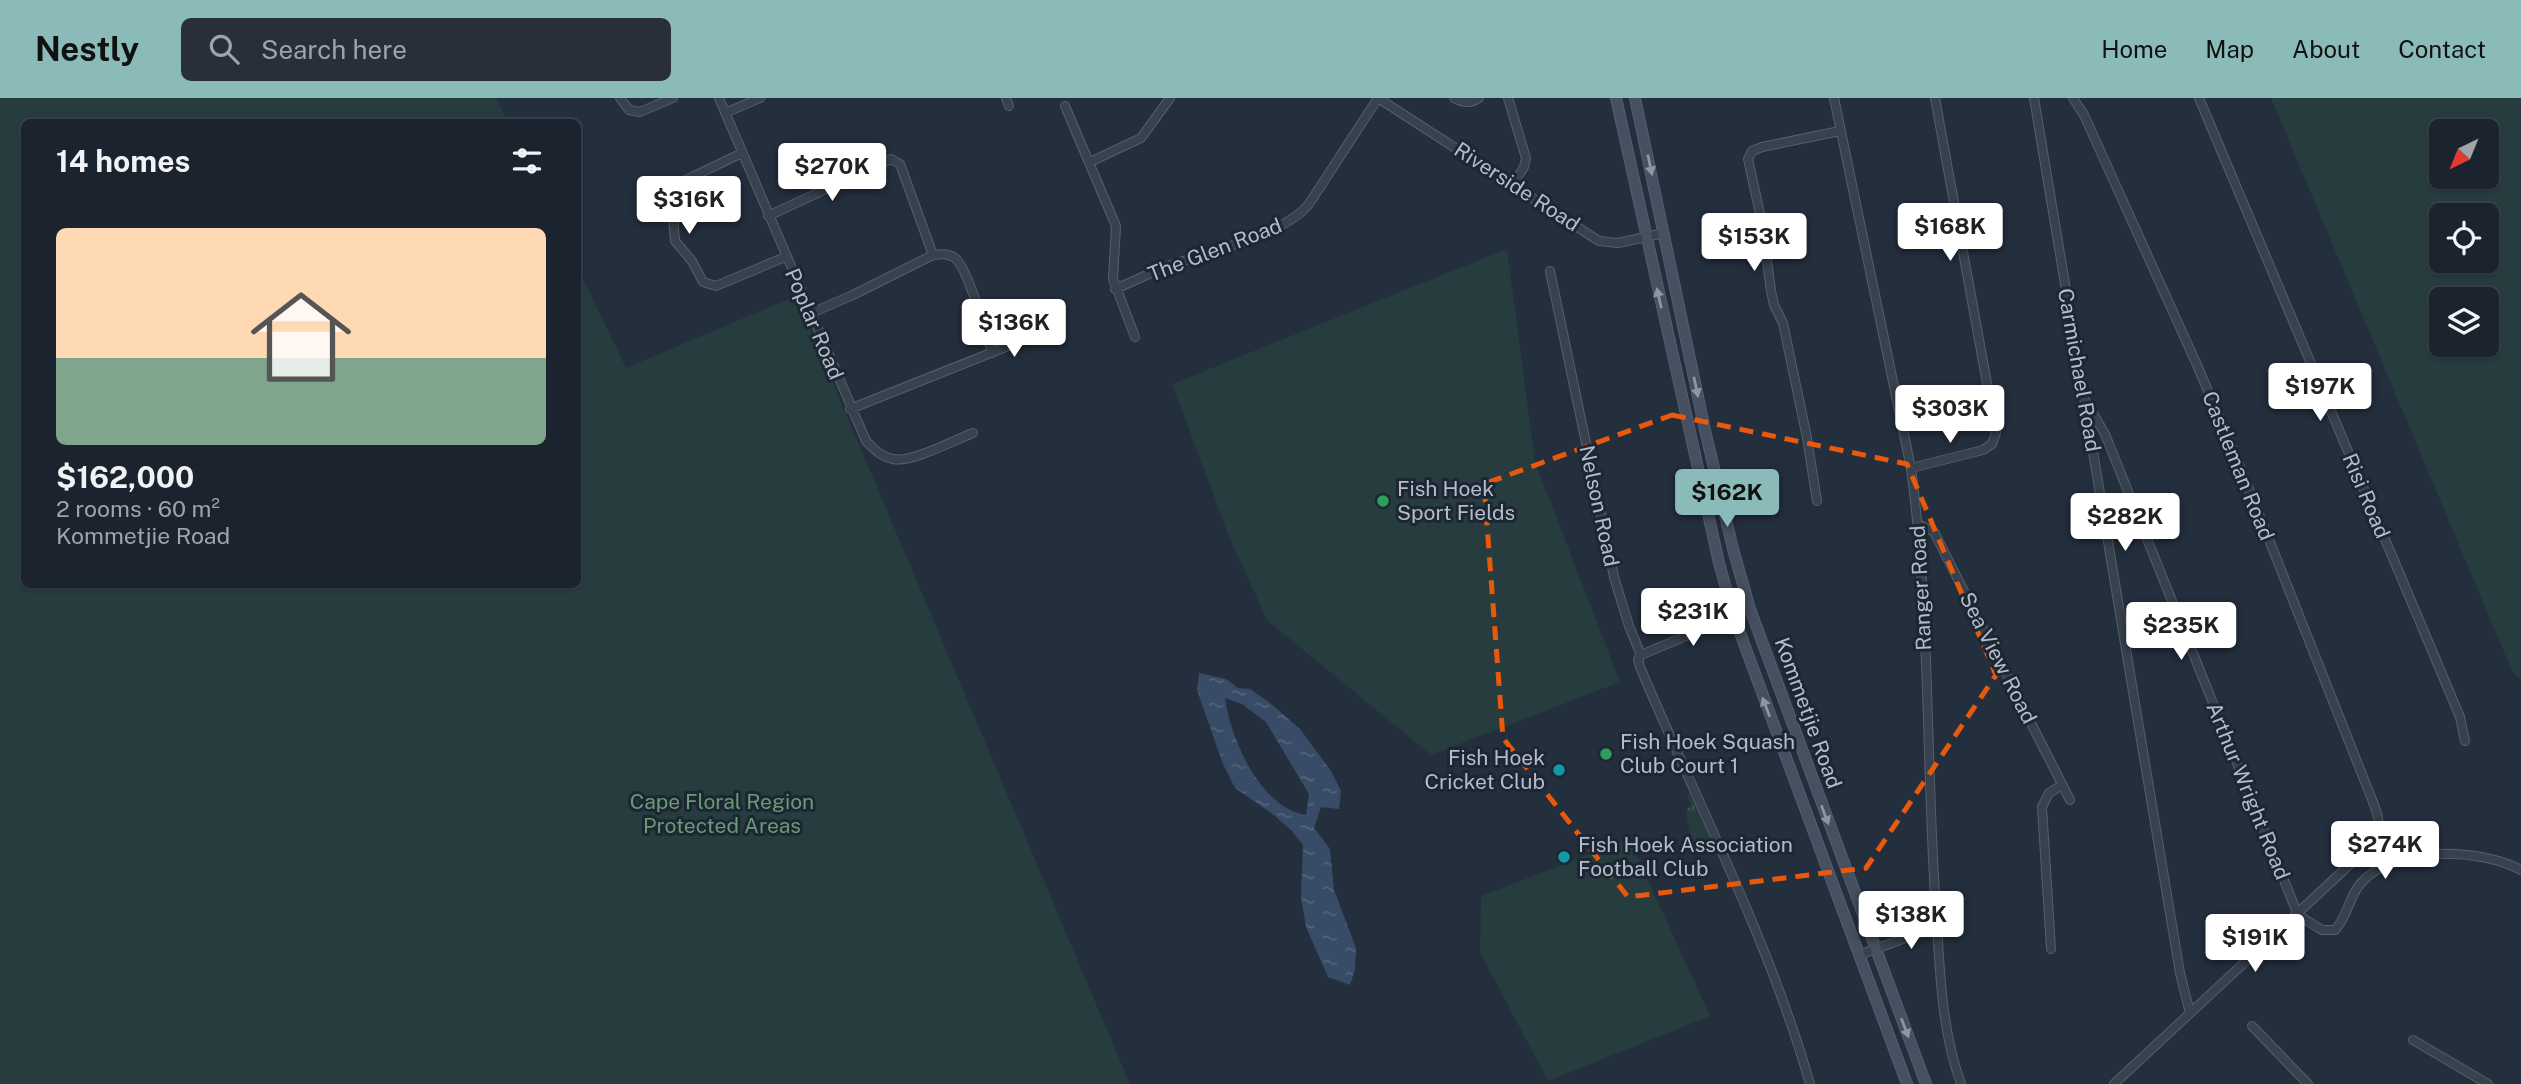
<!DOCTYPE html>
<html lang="en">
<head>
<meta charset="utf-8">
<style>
  :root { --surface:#1b232e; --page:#282f3a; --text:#f1f3f6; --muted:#a0a4aa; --line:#39404a; --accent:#8bbbb9 }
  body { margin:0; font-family:"Public Sans",sans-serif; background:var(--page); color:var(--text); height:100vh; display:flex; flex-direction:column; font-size:26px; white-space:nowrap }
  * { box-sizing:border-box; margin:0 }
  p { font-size:23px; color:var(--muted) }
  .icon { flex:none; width:38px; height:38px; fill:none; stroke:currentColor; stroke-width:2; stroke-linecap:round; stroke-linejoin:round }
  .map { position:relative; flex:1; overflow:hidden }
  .side { position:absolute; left:21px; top:21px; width:560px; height:469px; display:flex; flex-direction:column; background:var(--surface); border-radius:10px; box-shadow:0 2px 5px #0004,0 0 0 2px var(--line) }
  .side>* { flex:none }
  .needle { width:46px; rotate:223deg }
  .controls { position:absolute; left:2429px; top:21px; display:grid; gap:14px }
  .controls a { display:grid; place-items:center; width:70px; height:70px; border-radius:10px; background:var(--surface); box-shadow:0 2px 5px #0004,0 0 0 2px var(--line); font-size:35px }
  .price { position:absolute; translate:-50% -60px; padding:0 16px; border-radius:7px; background:#fff; color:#222; font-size:23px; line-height:46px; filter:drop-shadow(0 2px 4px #0008) }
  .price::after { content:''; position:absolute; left:50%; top:42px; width:21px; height:16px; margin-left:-10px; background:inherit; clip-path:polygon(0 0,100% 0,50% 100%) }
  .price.selected { background:var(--accent); color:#111 }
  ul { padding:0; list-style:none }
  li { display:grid; align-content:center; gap:14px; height:371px; padding:0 35px }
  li+li { border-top:2px solid var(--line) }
  li span { display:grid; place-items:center; height:217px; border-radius:10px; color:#555 }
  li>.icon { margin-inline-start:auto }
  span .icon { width:126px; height:126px; fill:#fffc; stroke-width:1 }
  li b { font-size:30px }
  h2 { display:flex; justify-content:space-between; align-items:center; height:84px; padding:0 35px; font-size:30px }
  header { display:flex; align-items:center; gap:42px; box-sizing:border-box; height:98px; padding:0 35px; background:var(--accent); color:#111 }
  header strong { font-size:33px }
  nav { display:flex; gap:38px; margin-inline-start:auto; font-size:24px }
  .search { width:490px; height:63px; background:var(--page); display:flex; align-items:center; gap:18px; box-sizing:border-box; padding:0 24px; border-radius:10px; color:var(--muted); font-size:26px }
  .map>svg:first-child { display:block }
</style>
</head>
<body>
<header>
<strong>Nestly</strong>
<div class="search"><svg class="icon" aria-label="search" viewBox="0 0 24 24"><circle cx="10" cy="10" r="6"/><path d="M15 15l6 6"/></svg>Search here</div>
<nav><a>Home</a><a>Map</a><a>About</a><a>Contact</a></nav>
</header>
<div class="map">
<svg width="2521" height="986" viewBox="0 0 2521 986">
  <defs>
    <pattern id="grass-tufts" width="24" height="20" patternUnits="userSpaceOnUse" patternTransform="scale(1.75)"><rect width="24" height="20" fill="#263c3f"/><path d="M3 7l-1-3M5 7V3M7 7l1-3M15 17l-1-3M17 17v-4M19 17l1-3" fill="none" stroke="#435659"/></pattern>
    <pattern id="water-ripples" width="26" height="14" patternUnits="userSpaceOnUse" patternTransform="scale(1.75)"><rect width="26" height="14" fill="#394c67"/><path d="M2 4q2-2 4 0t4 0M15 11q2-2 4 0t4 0" fill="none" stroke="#53647b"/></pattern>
  </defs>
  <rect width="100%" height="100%" fill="#242f3e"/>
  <path fill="url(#grass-tufts)" d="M1690,695L1714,749L1711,752C1689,751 1689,730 1686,712L1691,708L1687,697Z"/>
  <path fill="#263c3f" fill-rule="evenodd" d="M0,0H496L508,24H24V486H578V170L626,270L796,198L1130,986H0Z
    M2271,0H2521V582L2512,573ZM2487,33V79H2441V33ZM2487,117V163H2441V117ZM2441,201H2487V247H2441Z
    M1507,151L1535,364L1620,584L1431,657L1267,522L1230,441L1172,286Z
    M1629,741L1710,918L1548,983L1480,854L1481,798Z"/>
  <path fill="url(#water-ripples)" fill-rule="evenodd" d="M1199,575L1226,581L1238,590L1250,591L1270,605L1300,631L1331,673L1341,693L1339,711L1321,709L1314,730L1330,751L1334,792L1356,850L1355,871L1350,887L1328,879L1306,829L1301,799L1303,747L1292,733L1274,717L1235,690L1223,666L1197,592ZM1225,600L1242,606L1266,624L1309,696L1306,717C1261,711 1230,640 1225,600Z"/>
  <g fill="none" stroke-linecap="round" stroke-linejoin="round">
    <defs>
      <path id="street" d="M620,0L629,12L640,14L673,0
        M719,0L866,343C874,351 881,359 893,361C912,365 954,342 973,335
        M1006,0L1009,8
        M1378,0L1599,143L1618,145L1664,135
        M1454,0C1464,5 1470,6 1479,0
        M1508,0L1526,60L1524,69L1513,86
        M1834,0L1911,370C1930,511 1926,655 1935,796C1940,861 1939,925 1961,986
        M2034,0L2180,875L2190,915
        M2073,0L2084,17L2197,267L2237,361L2371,699C2377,714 2383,728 2375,743L2114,986
        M2199,0L2460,619L2465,643
        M1065,8L1116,128L1113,181L1135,239
        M725,15L760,0
        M742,55L669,90L666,101L673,119L675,143L692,163L703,184L716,188L785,159
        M1090,64L1141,40L1170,0
        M768,118L891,61L900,66L933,157
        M1550,173L1614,479L1629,528L1641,557L1638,561L1640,569C1698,707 1769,842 1810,986
        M1115,191C1134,183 1152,174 1171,167C1207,155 1287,135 1309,106L1378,0
        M809,216L853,197L933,157C941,156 948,155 955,160C968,170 986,236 992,255
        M2085,302L2105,336L2298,817L2322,832H2335C2348,818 2349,798 2361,785C2394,747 2480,750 2521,772
        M850,311L1026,241
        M1911,370L1983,352L1992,346L1996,335L1935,0
        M1817,403L1807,340L1783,225L1774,207L1771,193L1762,125L1748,61L1752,53L1762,49L1840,33
        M1918,426L1934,434L2070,702
        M1641,557L1750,511
        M2051,851L2042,709L2049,695L2062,687
        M1859,857L1938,828
        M2252,928L2308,986
        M2413,942L2488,986"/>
      <path id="secondary" d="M1616,0L1719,465L1733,516L1907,986
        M1635,0L1705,332L1733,451L1750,511L1926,986"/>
    </defs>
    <use href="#street" stroke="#565f6c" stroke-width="10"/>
    <use href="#secondary" stroke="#565f6c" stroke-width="12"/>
    <use href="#street" stroke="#38414e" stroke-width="8"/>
    <use href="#secondary" stroke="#465061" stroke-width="10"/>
  </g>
  <defs><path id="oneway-solid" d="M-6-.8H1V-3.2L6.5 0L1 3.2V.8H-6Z" transform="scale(1.75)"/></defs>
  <g fill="#8e96a5">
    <use href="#oneway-solid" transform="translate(1650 67) rotate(78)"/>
    <use href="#oneway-solid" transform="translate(1659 200) rotate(-103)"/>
    <use href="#oneway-solid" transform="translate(1696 289) rotate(78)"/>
    <use href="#oneway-solid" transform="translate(1766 609) rotate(-111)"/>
    <use href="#oneway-solid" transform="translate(1825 717) rotate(69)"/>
    <use href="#oneway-solid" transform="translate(1905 930) rotate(69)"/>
  </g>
  <path fill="none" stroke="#e8590c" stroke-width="5" stroke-dasharray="14 9" stroke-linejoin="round" d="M1672,317L1907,366L1996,577L1866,770L1628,799L1503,640L1484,386Z"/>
  <g fill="#2e9e5b" stroke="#1d2633" stroke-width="2.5">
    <circle cx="1383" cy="403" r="7"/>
    <circle cx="1606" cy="656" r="7"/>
  </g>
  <g fill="#0f9aa8" stroke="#1d2633" stroke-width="2.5">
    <circle cx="1559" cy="672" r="7"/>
    <circle cx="1564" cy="759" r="7"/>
  </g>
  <g text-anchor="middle" stroke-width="6" stroke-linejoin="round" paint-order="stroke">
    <g font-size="21" fill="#b4bcc9" stroke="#1d2633">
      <text transform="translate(1517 89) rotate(33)" y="7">Riverside Road</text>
      <text transform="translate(1215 152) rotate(-21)" y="7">The Glen Road</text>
      <text transform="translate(814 226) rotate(67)" y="7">Poplar Road</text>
      <text transform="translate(2079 272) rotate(80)" y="7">Carmichael Road</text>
      <text transform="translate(2238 368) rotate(68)" y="7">Castleman Road</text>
      <text transform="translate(2366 398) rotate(67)" y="7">Risi Road</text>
      <text transform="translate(1599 408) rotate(78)" y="7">Nelson Road</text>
      <text transform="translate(1921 490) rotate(-93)" y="7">Ranger Road</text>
      <text transform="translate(1998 560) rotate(63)" y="7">Sea View Road</text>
      <text transform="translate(1808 615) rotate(70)" y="7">Kommetjie Road</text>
      <text transform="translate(2248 693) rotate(68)" y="7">Arthur Wright Road</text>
    </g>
    <g font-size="21" fill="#b4bcc9" stroke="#1d2633" text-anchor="start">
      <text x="1397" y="398">Fish Hoek<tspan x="1397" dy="24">Sport Fields</tspan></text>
      <text x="1620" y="651">Fish Hoek Squash<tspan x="1620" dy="24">Club Court 1</tspan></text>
      <text x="1545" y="667" text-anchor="end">Fish Hoek<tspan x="1545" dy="24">Cricket Club</tspan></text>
      <text x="1578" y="754">Fish Hoek Association<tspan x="1578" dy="24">Football Club</tspan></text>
    </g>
    <g font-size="21" fill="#6b9a76" stroke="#1d2633">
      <text x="722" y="711">Cape Floral Region<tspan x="722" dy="24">Protected Areas</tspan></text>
    </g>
  </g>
</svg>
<div class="controls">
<a><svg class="needle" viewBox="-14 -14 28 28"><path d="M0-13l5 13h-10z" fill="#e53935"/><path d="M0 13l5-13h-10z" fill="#a0a4aa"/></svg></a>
<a><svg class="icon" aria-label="locate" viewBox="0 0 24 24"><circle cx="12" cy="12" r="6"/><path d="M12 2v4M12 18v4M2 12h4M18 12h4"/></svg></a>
<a><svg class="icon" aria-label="layers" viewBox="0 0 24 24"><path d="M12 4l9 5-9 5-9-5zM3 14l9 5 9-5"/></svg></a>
</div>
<b class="price" style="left:832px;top:105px">$270K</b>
<b class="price" style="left:689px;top:138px">$316K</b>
<b class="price" style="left:1950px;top:165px">$168K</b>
<b class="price" style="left:1754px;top:175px">$153K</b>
<b class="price" style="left:1014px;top:261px">$136K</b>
<b class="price" style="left:2320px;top:325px">$197K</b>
<b class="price" style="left:1950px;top:347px">$303K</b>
<b class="price selected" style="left:1727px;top:431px">$162K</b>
<b class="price" style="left:2125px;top:455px">$282K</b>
<b class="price" style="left:1693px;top:550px">$231K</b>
<b class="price" style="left:2181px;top:564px">$235K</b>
<b class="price" style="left:2385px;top:783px">$274K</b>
<b class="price" style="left:1911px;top:853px">$138K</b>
<b class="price" style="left:2255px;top:876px">$191K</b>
<section class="side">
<h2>14 homes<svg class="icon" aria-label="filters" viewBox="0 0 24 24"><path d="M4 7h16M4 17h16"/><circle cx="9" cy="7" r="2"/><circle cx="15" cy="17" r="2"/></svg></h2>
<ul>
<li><span style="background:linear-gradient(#ffd9b3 60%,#7fa58c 0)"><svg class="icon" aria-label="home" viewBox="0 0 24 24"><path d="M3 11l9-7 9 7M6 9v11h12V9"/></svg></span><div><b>$162,000</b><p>2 rooms · 60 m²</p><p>Kommetjie Road</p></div></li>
</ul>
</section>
</div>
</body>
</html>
